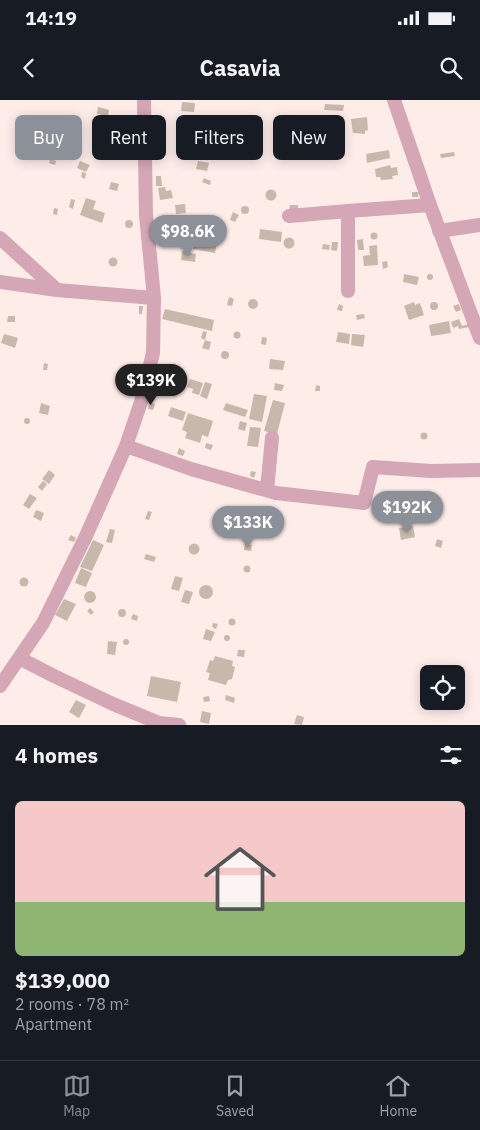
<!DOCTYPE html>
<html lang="en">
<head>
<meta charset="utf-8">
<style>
  :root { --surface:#171b24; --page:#242831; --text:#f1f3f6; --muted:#9ea1a6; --line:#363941; --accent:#8c9099 }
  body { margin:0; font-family:"IBM Plex Sans",sans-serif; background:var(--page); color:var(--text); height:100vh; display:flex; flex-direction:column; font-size:19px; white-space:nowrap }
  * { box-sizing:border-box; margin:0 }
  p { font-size:16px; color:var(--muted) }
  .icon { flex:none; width:28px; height:28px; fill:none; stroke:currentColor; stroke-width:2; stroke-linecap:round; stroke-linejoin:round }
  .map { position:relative; height:625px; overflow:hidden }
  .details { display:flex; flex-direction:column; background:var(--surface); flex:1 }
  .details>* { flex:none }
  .hud { position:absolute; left:15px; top:15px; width:450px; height:45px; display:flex; gap:10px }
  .controls { position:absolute; left:420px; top:565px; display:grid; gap:10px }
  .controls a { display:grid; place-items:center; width:45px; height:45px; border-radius:8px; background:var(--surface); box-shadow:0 2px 12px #0003; font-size:25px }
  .price { position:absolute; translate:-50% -42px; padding:0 11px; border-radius:18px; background:var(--accent); color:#fff; font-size:16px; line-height:32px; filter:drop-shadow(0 1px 2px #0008) }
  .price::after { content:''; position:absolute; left:50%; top:30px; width:15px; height:11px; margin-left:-8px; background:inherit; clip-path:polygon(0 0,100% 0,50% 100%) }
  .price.on { background:#222; color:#fff }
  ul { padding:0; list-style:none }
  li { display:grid; align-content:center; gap:10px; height:265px; padding:0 15px }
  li+li { border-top:1px solid var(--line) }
  li span { display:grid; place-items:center; height:155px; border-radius:8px; color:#555 }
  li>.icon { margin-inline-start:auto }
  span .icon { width:90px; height:90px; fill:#fffc; stroke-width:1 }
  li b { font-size:21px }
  h2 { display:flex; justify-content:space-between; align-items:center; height:60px; padding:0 15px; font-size:21px }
  .chip { padding:0 18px; border-radius:8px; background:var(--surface); box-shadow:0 2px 12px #0003; font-size:18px; line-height:45px }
  .chip.on { background:var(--accent); color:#fff }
  .status { display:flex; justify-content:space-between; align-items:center; height:35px; padding:0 25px; background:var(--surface); direction:ltr }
  .status svg { height:14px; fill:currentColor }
  header { display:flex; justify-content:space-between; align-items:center; height:65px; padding:0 15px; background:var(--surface); font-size:22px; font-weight:800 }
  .tab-bar { display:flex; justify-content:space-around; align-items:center; height:70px; border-top:1px solid var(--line); background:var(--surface); font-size:14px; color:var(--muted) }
  .tab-bar a { display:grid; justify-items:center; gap:2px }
  .tab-bar .on { color:var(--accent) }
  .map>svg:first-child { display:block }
</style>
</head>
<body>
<div class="status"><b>14:19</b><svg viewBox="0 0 49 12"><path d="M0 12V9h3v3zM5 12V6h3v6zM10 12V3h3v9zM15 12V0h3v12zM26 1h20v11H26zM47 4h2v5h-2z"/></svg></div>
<header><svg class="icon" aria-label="back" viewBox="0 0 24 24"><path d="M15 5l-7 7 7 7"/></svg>Casavia<svg class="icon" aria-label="search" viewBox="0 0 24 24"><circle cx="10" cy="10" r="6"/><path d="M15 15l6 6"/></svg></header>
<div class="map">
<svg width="480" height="625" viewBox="0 0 480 625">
  <rect width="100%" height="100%" fill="#feece9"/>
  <path fill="#c8b8ab" d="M182,2L195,3L194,12L181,11Z
    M325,4L344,5L343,11L324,10Z
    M98,7L109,10L108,16L97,14Z
    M367,17L368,30L365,31V34L353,33L351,19Z
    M130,23L134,25L131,31L127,29Z
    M179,47L187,48L186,56L178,55Z
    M132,50L139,51L138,54L131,53Z
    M389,50L390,58L367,63L366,54Z
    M454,52L455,56L441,58L440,54Z
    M50,59L56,61L55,65L49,63Z
    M80,61L90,65L86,72L77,68Z
    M198,61L209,63L207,71L196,69Z
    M390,65L391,68L397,67L398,75L392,76L393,79L381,80L380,77H376L375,69Z
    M82,72L86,73L85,79L81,77Z
    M156,76H161L162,86H156Z
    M204,78L211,81L210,85L202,82Z
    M111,82L119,84L117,91L109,89Z
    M165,87L166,91L171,90L173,98L160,100L158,88Z
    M265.5 95a5.5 5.5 0 1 1 11 0a5.5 5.5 0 1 1-11 0Z
    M412,92H419L418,97H412Z
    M86,98L96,101L93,109L105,113L102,123L80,115Z
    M71,99L75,100L73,109L69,107Z
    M185,104L186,113L176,114L175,105Z
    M290,105H298V111H289Z
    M241 110a4 4 0 1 1 8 0a4 4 0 1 1-8 0Z
    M54,108L58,109L57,115L53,114Z
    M233,112L239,115L235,122L230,120Z
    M197,119L216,123L215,128L220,129L218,139L214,138L213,143H217L215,153L193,149L196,137L190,135L192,127L195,128Z
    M125 124a4 4 0 1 1 8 0a4 4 0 1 1-8 0Z
    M260,129L282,132L281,142L259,139Z
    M370.5 136a3.5 3.5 0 1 1 7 0a3.5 3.5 0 1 1-7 0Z
    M283.5 143a5.5 5.5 0 1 1 11 0a5.5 5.5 0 1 1-11 0Z
    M363,139L364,150H358L357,140Z
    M332,142H338L337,151L331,150Z
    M323,144L330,145L329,150L322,149Z
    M377,145L378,165L364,166L363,156L370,155L369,146Z
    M182,151L196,154L195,162L181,160Z
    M108.5 162a4.5 4.5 0 1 1 9 0a4.5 4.5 0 1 1-9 0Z
    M387,161L388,167L383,169L382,162Z
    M427 177a3 3 0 1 1 6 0a3 3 0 1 1-6 0Z
    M404,174L419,177L417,185L403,182Z
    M229,197L234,199L232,206L227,205Z
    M248 204a5 5 0 1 1 10 0a5 5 0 1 1-10 0Z
    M414,202L415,205L420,203L424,215L409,220L404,206Z
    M430 206a4 4 0 1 1 8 0a4 4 0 1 1-8 0Z
    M339,204L343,206L342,211L337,210Z
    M459,204L461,210L456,212L453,206Z
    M139,206H143L142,214H139Z
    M165,209L214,220L212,231L162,219Z
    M364,214L365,218L357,220L356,215Z
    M8,216H15V222H7Z
    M459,219L462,226L469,224V227L459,229L458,226L453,228L451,222Z
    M449,221L451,233L431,236L429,225Z
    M203,231L207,232L205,240L201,238Z
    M233.5 235a3.5 3.5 0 1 1 7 0a3.5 3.5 0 1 1-7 0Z
    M338,232L350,234L349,244L336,242Z
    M4,234L18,238L15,248L1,243Z
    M352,234L365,235L363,247L351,245Z
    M262,237L267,238L266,245L261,244Z
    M205,240L211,242L209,250L202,248Z
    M221 255a4 4 0 1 1 8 0a4 4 0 1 1-8 0Z
    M270,259L285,261L283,270L269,269Z
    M44,263L48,264L47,270H43Z
    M190,279L203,283L199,295L192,293L193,289L187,287Z
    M205,282L212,284L207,299L200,296Z
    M275,283L284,285L282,291L274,290Z
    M316,285L320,286V291H315Z
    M254,294L267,296L262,322L249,319Z
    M273,300L285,303L277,334L264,331Z
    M149,302L155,304L153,310L148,309Z
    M41,303L50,306L48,315L39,313Z
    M226,303L248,310L245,317L223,310Z
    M171,307L186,312L183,321L168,316Z
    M188,313L213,321L208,337L202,335L200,343L185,338L187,332L182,330Z
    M24 321a3 3 0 1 1 6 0a3 3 0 1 1-6 0Z
    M240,321L247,323L245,331L238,329Z
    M250,327L261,328L258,347L247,346Z
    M420.5 336a3.5 3.5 0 1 1 7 0a3.5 3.5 0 1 1-7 0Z
    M206,343L213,345L211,350L205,348Z
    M179,348L185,351L183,356L177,354Z
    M49,370L55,375L49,384L42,379Z
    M251,371L256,372L254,378L250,376Z
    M43,381L47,384L42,391L38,387Z
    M30,394L37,398L29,409L23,405Z
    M404,408L406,420L397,421L395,409Z
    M36,410L44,413L41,421L33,417Z
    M148,411L152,412L149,420L145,419Z
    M413,426L415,437L401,440L399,428Z
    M110,429L115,430L112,443L106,442Z
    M71,435L76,438L74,442L68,440Z
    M437,439L443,441L441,448L435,446Z
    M93,440L104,445L92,471L80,467Z
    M188.5 449a5.5 5.5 0 1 1 11 0a5.5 5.5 0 1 1-11 0Z
    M245,444L252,445L251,451L244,450Z
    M146,454L156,457L154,462L144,459Z
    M243.5 469a3.5 3.5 0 1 1 7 0a3.5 3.5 0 1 1-7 0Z
    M81,468L92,473L86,487L75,483Z
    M175,476L183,478L179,491L171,489Z
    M19.5 482a4.5 4.5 0 1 1 9 0a4.5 4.5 0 1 1-9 0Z
    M199 492a7 7 0 1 1 14 0a7 7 0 1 1-14 0Z
    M185,490L193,492L189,504L181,502Z
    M84 497a6 6 0 1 1 12 0a6 6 0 1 1-12 0Z
    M64,499L76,504L67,521L55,515Z
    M90,508L94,512L91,515L87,511Z
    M118 513a4 4 0 1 1 8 0a4 4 0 1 1-8 0Z
    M133,514L138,516L137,521L131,519Z
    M228.5 522a3.5 3.5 0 1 1 7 0a3.5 3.5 0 1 1-7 0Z
    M213,523L218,524L216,529L212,527Z
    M206,529L215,532L211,541L203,539Z
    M224 538a3 3 0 1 1 6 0a3 3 0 1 1-6 0Z
    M123 542a3 3 0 1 1 6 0a3 3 0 1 1-6 0Z
    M108,541L117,542L115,555L107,554Z
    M238,550H245L244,557L237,556Z
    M215,556L233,561L232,566L235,567L232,579L228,580L226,585L208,580L210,573L206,572L210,560L213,561Z
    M151,576L181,582L177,602L147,596Z
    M226,595L235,598L234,603L225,600Z
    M209,596L210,601L204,602L203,597Z
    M76,600L86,605L79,618L69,612Z
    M202,611L211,613L209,624L200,622Z
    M297,615L304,617L302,625L294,624Z"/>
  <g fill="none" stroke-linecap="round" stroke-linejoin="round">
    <path stroke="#d4a6b6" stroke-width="14" d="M394,0L430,105L480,238
      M289,116L348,111
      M439,131L480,125
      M0,138L57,190
      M0,182L57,190L154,198
      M348,191V111L430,105
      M126,346L191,369L276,393L364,403L373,367L431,371L480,370
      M267,390L272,338
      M19,558L54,576L113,604L159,623L179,625
      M0,586L43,523L86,436L126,346L141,302L153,253L154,198L146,115L144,0"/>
  </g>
</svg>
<div class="controls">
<a><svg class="icon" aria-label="locate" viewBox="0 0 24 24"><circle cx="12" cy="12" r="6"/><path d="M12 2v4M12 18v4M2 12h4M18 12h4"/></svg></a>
</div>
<b class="price" style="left:188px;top:157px">$98.6K</b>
<b class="price on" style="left:151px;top:306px">$139K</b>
<b class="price" style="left:407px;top:433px">$192K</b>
<b class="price" style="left:248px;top:448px">$133K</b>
<div class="hud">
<a class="chip on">Buy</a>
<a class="chip">Rent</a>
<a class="chip">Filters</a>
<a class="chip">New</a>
</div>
</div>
<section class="details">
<h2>4 homes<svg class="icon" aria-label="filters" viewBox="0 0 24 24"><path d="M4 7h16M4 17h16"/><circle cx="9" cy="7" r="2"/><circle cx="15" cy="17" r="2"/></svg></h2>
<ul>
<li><span style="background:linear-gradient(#f6c9c9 65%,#8fb573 0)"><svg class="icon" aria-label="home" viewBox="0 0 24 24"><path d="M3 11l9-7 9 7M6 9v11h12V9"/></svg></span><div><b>$139,000</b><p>2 rooms · 78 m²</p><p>Apartment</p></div></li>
</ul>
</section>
<nav class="tab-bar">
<a class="on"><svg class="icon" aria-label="map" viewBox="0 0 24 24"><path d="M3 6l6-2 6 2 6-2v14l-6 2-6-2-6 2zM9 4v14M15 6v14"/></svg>Map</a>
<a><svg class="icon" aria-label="saved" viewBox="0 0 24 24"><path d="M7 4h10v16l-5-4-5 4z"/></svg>Saved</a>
<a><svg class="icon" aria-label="home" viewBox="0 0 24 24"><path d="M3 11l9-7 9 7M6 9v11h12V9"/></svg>Home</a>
</nav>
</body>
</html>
